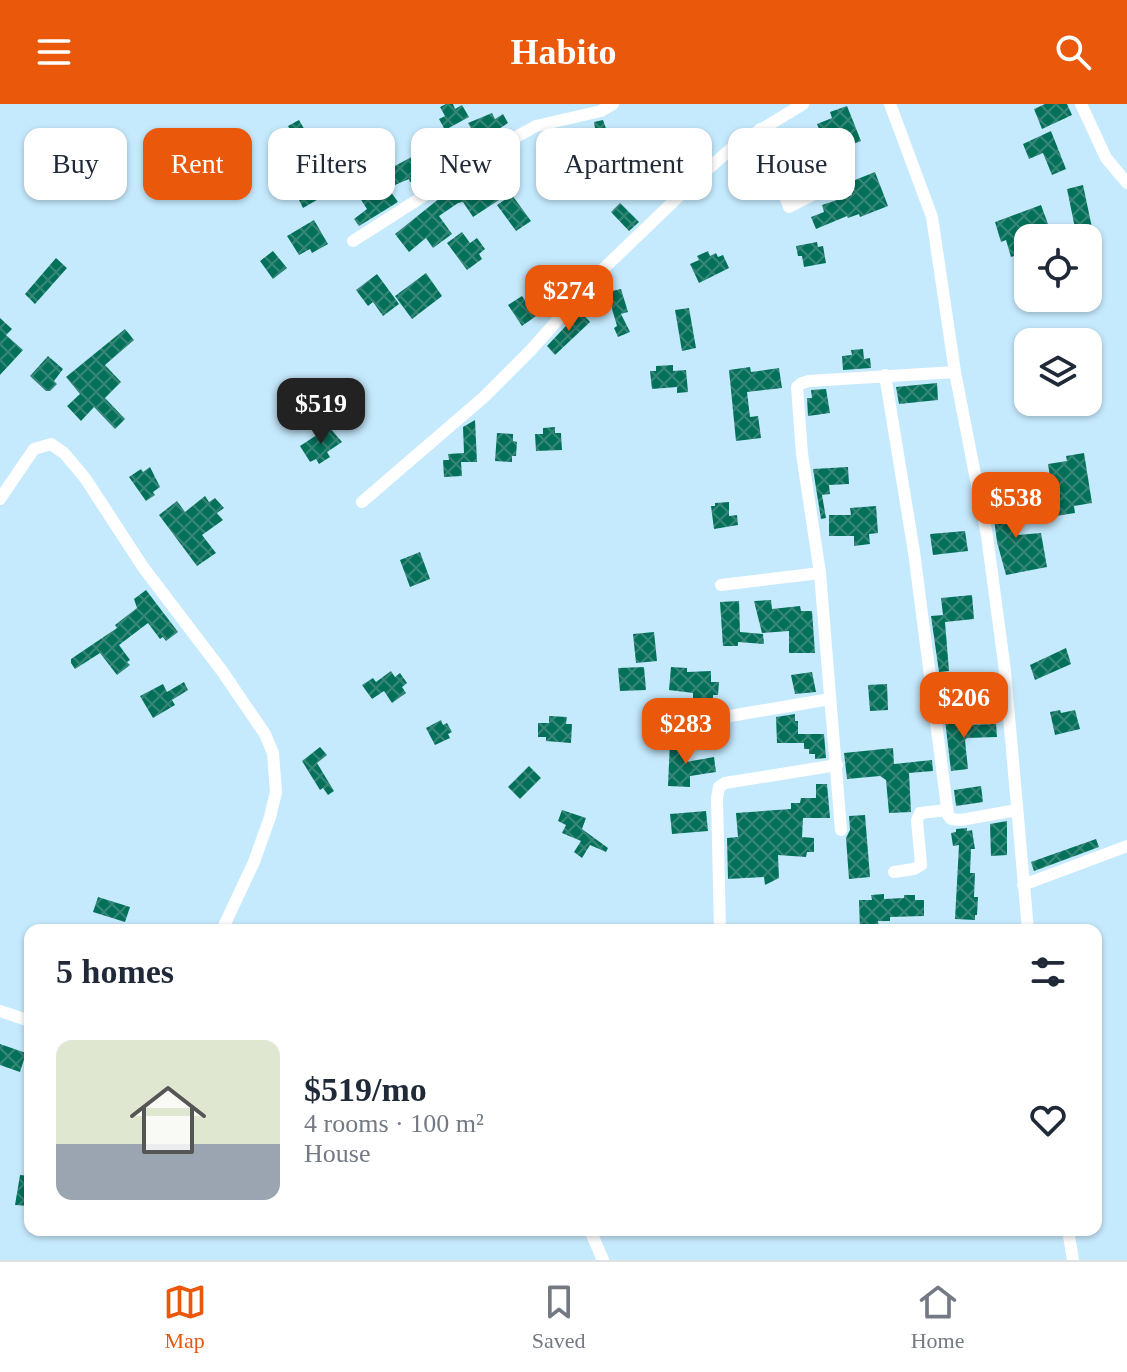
<!DOCTYPE html>
<html lang="en">
<head>
<meta charset="utf-8">
<style>
  :root { --surface:#fff; --page:#f2f2f3; --text:#1f2937; --muted:#747a83; --line:#e0e1e3; --accent:#ea580c }
  body { margin:0; font-family:Georgia,serif; background:var(--page); color:var(--text); height:100vh; display:flex; flex-direction:column; font-size:30px; white-space:nowrap }
  * { box-sizing:border-box; margin:0 }
  p { font-size:26px; color:var(--muted) }
  .icon { flex:none; width:44px; height:44px; fill:none; stroke:currentColor; stroke-width:2; stroke-linecap:round; stroke-linejoin:round }
  .map { position:relative; flex:1; overflow:hidden }
  .drawer { position:absolute; left:24px; top:820px; width:1078px; height:312px; display:flex; flex-direction:column; background:var(--surface); border-radius:16px; box-shadow:0 2px 6px #0004 }
  .drawer>* { flex:none }
  .banner { position:absolute; left:24px; top:24px; width:1080px; height:72px; display:flex; gap:16px }
  .buttons { position:absolute; left:1014px; top:120px; display:grid; gap:16px }
  .buttons a { display:grid; place-items:center; width:88px; height:88px; border-radius:16px; background:var(--surface); box-shadow:0 2px 6px #0004; font-size:40px }
  .price { position:absolute; translate:-50% -68px; padding:0 18px; border-radius:16px; background:var(--accent); color:#fff; font-size:26px; line-height:52px; filter:drop-shadow(0 2px 4px #0008) }
  .price::after { content:''; position:absolute; left:50%; top:48px; width:24px; height:18px; margin-left:-12px; background:inherit; clip-path:polygon(0 0,100% 0,50% 100%) }
  .price.active { background:#222; color:#fff }
  ul { padding:0; list-style:none }
  li { display:flex; align-items:center; gap:24px; height:200px; padding:0 32px }
  li span { display:grid; place-items:center; flex:none; width:224px; height:160px; border-radius:16px; color:#555 }
  li>.icon { margin-inline-start:auto }
  span .icon { width:96px; height:96px; fill:#fffc; stroke-width:1 }
  li b { font-size:34px }
  h2 { display:flex; justify-content:space-between; align-items:center; height:96px; padding:0 32px; font-size:34px }
  .pill { padding:0 28px; border-radius:16px; background:var(--surface); box-shadow:0 2px 6px #0004; font-size:28px; line-height:72px }
  .pill.active { background:var(--accent); color:#fff }
  header { display:flex; justify-content:space-between; align-items:center; height:104px; padding:0 32px; background:var(--accent); color:#fff; font-size:36px; font-weight:700 }
  .dock { display:flex; justify-content:space-around; align-items:center; height:112px; border-top:2px solid var(--line); background:var(--surface); font-size:22px; color:var(--muted) }
  .dock a { display:grid; justify-items:center; gap:4px }
  .dock .active { color:var(--accent) }
  .map>svg:first-child { display:block }
</style>
</head>
<body>
<header><svg class="icon" aria-label="menu" viewBox="0 0 24 24"><path d="M4 6h16M4 12h16M4 18h16"/></svg>Habito<svg class="icon" aria-label="search" viewBox="0 0 24 24"><circle cx="10" cy="10" r="6"/><path d="M15 15l6 6"/></svg></header>
<div class="map">
<svg width="1127" height="1156" viewBox="0 0 1127 1156">
  <defs>
    <pattern id="building-cross-hatch" width="8" height="8" patternUnits="userSpaceOnUse" patternTransform="scale(2)"><rect width="8" height="8" fill="#03715a"/><path d="M0 0l8 8M0 8l8-8" fill="none" stroke="#388677"/></pattern>
  </defs>
  <rect width="100%" height="100%" fill="#c6eafd"/>
  <path fill="url(#building-cross-hatch)" d="M446,0H453L455,5L462,1L469,13L445,26L439,15L445,12L440,3Z
    M1045,0H1067L1072,11L1042,25L1034,5Z
    M847,2L861,37L829,50L817,20L832,14L830,8Z
    M492,9L495,15L503,10L508,19L479,38L468,19Z
    M299,16L314,42L303,49L288,22Z
    M603,16L611,39L619,36L623,48L600,55L594,18Z
    M1051,27L1066,65L1052,71L1043,49L1029,55L1023,40Z
    M448,33L457,51L453,53L457,60L439,71L438,69L422,77L420,73L410,78L409,75L388,84L398,98L359,122L354,115L367,105L356,88L362,84L349,62L353,60L349,54L364,46L368,53L373,50L384,68Z
    M482,65L502,94L473,113L463,98L458,99L439,112L452,130L433,144L426,134L409,148L395,130L450,86Z
    M875,68L888,102L860,113L859,110L848,114L847,112L816,125L811,113L824,108L822,101L852,91L849,82L855,76Z
    M313,78L322,93L303,104L295,88Z
    M1083,81L1094,133L1077,134L1067,85Z
    M512,91L531,117L516,127L497,101Z
    M620,99L639,118L629,127L611,108Z
    M1041,101L1048,120L1042,126L1044,134H1028V147L1011,153L1006,136L1001,138L995,118Z
    M314,116L328,140L312,149L310,145L299,151L287,132Z
    M462,128L470,139L477,134L485,145L479,150L482,155L467,166L447,139Z
    M817,138L818,143L823,142L826,159L804,163L802,152H798L796,142Z
    M273,147L287,164L273,175L260,157Z
    M708,147L710,152L716,149L718,153L723,151L729,164L699,179L690,160L699,156L697,152Z
    M56,154L67,164L35,200L25,190Z
    M426,169L442,192L412,215L395,192Z
    M377,170L399,200L383,212L373,198L368,202L356,186Z
    M621,185L628,208L621,210L630,228L618,233L614,224L617,222L607,188Z
    M522,192L526,198L530,195L536,203L532,206L536,212L522,222L508,201Z
    M689,204L696,244L682,247L675,206Z
    M580,207L590,218L555,251L547,242Z
    M0,214L12,225L6,231L23,246L0,271Z
    M125,225L134,236L105,261L121,278L105,294L125,315L115,325L94,303L81,317L67,302L80,290L66,273Z
    M863,245L864,255L870,254L871,264L843,266L842,252L852,251L851,246Z
    M48,252L63,265L54,277L57,280L50,287H46L30,272Z
    M673,261V267L686,266L688,288L677,289V283L652,285L650,267H656V262Z
    M750,263L751,268L779,264L782,284L747,288L750,313L758,312L761,334L736,337L729,266Z
    M937,279L938,296L899,300L896,283Z
    M826,285L830,309L808,312L807,294H812L811,286Z
    M475,316L477,358H461L462,372L444,373L443,356H449L448,350L464,349L463,323Z
    M329,323L342,338L327,348L330,353L319,360L316,355L310,358L300,342Z
    M555,323V329H561L562,346L536,347L535,330H543V324Z
    M497,329L513,330V337L517,338L516,352H512V358L495,357Z
    M1084,349L1092,399L1074,402L1075,409L1056,412L1048,360L1067,357L1066,352Z
    M150,363L160,383L153,388L155,391L146,397L129,373L141,365L143,368Z
    M848,363L849,380L829,381L830,390L822,391L826,414L821,415L813,365Z
    M205,392L209,398L215,394L224,404L217,409L223,416L202,431L216,449L197,462L159,411L177,397L185,408Z
    M1015,393L1022,417L1015,418L1017,431L1041,429L1047,463L1006,471L997,438L992,399Z
    M729,398V412L737,411L738,421L714,425L711,402H715V399Z
    M876,402L878,429L869,430L870,440L854,442V432H829V411H851L850,404Z
    M965,427L968,447L933,451L930,430Z
    M420,448L430,475L410,483L400,456Z
    M146,486L178,528L166,537L163,533L160,535L148,519L119,541L130,556L127,558L130,561L117,571L100,549L75,565L71,559V555L117,524L115,521L137,504L134,495Z
    M972,491L974,515L945,518L949,567L939,568L931,512L943,511L941,494Z
    M771,496L772,505L800,502L801,507H812L815,549H789V527L762,529L754,497Z
    M739,497L740,528L763,530L764,540L738,538V542H723L720,498Z
    M654,528L657,557L636,559L633,530Z
    M1066,544L1071,560L1035,576L1030,561Z
    M644,563L646,586L620,587L618,564Z
    M671,563L687,564V568L711,567V578H719L718,591H713V600L693,601V589L669,586Z
    M391,567L395,573L400,569L407,579L402,583L406,589L392,599L384,587L372,595L362,581L373,574L376,578Z
    M812,568L816,588L795,590L791,571Z
    M184,578L188,586L172,596L175,601L153,614L140,592L163,580L167,588Z
    M887,580L888,606L870,607L868,581Z
    M1060,606L1061,609L1075,606L1080,625L1055,631L1050,608Z
    M795,610V617H798V630H824L826,654L815,655V650H809V645H804V639H777L776,613Z
    M549,612L567,613L566,620H572L571,639L546,637V633H538V619H549Z
    M967,613L968,621L996,620L997,633L967,634L965,636L968,665L951,667L945,616Z
    M441,616L443,621L447,619L452,628L448,630L450,634L435,641L426,624Z
    M670,637L687,638L686,658L714,653L716,668L690,672V683L668,682Z
    M320,643L327,651L317,659L334,687L328,691L323,684L320,686L302,657Z
    M893,644L894,660L932,656L933,667L909,669L911,708L889,709L886,676L880,672L847,675L844,649Z
    M529,662L541,674L520,695L508,683Z
    M816,680H827L830,714H803L802,733L814,734V748H807L806,753L778,751L779,774L765,781L764,773L728,775L727,734L738,733L736,709L791,705V699H800L801,694H816Z
    M981,682L983,698L956,702L954,686Z
    M562,706L586,714L582,725L608,744L606,748L590,741L582,754L574,748L581,737L562,729L566,721L558,717Z
    M706,707L708,727L672,730L670,710Z
    M865,711L870,773L849,775L846,734L850,726L849,712Z
    M1007,717V751L991,752L990,720Z
    M967,724V727L972,726L975,745H971L970,769H975L974,793H978L977,811H975V816L955,815L959,741L953,742L951,729L956,728V725Z
    M1096,735L1099,743L1034,767L1031,758Z
    M884,790V795L904,794V791H915V796H924V812L890,813V817H878L879,826H860L859,796H872L871,791Z
    M98,793L130,803L125,818L93,808Z
    M0,940L26,949L20,968L0,961Z
    M20,1071L30,1072V1102L15,1101Z"/>
  <g fill="none" stroke-linecap="round" stroke-linejoin="round">
    <path stroke="#fff" stroke-width="12" d="M890,0L932,113L955,268L987,432L1005,567L1028,826
      M1081,0L1106,54L1127,79
      M760,25L789,103L847,73
      M353,137L516,33L536,22L601,7L613,0
      M885,271L914,448L948,711L951,715L961,716L1017,706
      M0,395L34,345L51,340L64,349L85,374L143,463L222,567L265,630L273,649L276,688L270,713L254,758L222,826
      M362,398L484,293L531,246L600,168L698,74L734,42L803,0
      M721,481L820,469
      M724,613L830,595
      M841,726L820,469L802,350L797,283L802,279L809,277L955,268
      M894,768L914,765L921,761L917,716L920,709L947,706
      M1023,781L1127,742
      M720,826L717,694L719,683L725,679L837,661
      M0,907L30,917
      M590,1126L603,1156
      M1068,1126L1073,1156"/>
  </g>
</svg>
<div class="buttons">
<a><svg class="icon" aria-label="locate" viewBox="0 0 24 24"><circle cx="12" cy="12" r="6"/><path d="M12 2v4M12 18v4M2 12h4M18 12h4"/></svg></a>
<a><svg class="icon" aria-label="layers" viewBox="0 0 24 24"><path d="M12 4l9 5-9 5-9-5zM3 14l9 5 9-5"/></svg></a>
</div>
<b class="price" style="left:569px;top:229px">$274</b>
<b class="price active" style="left:321px;top:342px">$519</b>
<b class="price" style="left:1016px;top:436px">$538</b>
<b class="price" style="left:964px;top:636px">$206</b>
<b class="price" style="left:686px;top:662px">$283</b>
<div class="banner">
<a class="pill">Buy</a>
<a class="pill active">Rent</a>
<a class="pill">Filters</a>
<a class="pill">New</a>
<a class="pill">Apartment</a>
<a class="pill">House</a>
</div>
<section class="drawer">
<h2>5 homes<svg class="icon" aria-label="filters" viewBox="0 0 24 24"><path d="M4 7h16M4 17h16"/><circle cx="9" cy="7" r="2"/><circle cx="15" cy="17" r="2"/></svg></h2>
<ul>
<li><span style="background:linear-gradient(#dfe7d0 65%,#9aa5b1 0)"><svg class="icon" aria-label="home" viewBox="0 0 24 24"><path d="M3 11l9-7 9 7M6 9v11h12V9"/></svg></span><div><b>$519/mo</b><p>4 rooms · 100 m²</p><p>House</p></div><svg class="icon" aria-label="heart" viewBox="0 0 24 24"><path d="M12 20l-8-8c-3-5 5-10 8-4 3-6 11-1 8 4z"/></svg></li>
</ul>
</section>
</div>
<nav class="dock">
<a class="active"><svg class="icon" aria-label="map" viewBox="0 0 24 24"><path d="M3 6l6-2 6 2 6-2v14l-6 2-6-2-6 2zM9 4v14M15 6v14"/></svg>Map</a>
<a><svg class="icon" aria-label="saved" viewBox="0 0 24 24"><path d="M7 4h10v16l-5-4-5 4z"/></svg>Saved</a>
<a><svg class="icon" aria-label="home" viewBox="0 0 24 24"><path d="M3 11l9-7 9 7M6 9v11h12V9"/></svg>Home</a>
</nav>
</body>
</html>
